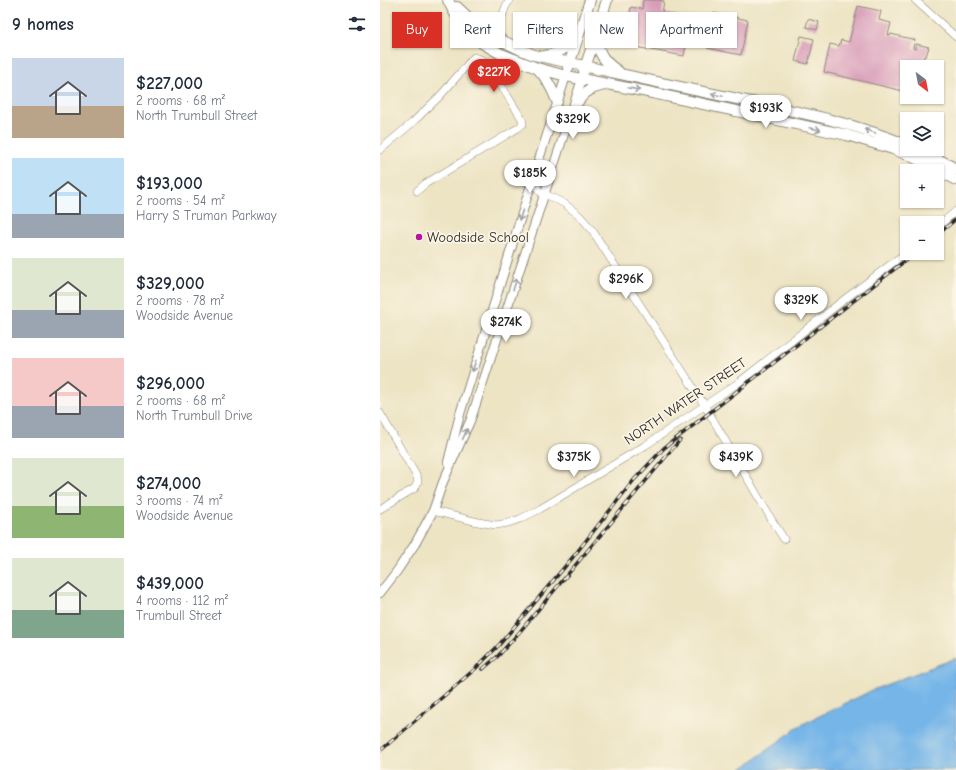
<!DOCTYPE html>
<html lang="en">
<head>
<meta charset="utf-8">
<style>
  :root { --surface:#fff; --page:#f2f2f3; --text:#1f2937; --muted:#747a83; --accent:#d93025 }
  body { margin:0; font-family:"Comic Neue",sans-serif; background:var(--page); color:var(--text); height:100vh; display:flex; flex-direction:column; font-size:15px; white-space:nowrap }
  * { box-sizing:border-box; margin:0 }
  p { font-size:13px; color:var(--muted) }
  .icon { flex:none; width:22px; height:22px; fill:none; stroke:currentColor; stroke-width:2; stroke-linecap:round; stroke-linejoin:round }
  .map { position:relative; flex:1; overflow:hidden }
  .panel { display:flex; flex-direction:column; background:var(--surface); width:380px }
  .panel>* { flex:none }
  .guide { position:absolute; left:12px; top:12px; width:380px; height:36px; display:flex; gap:8px }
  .needle { width:26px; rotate:148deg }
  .controls { position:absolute; left:520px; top:60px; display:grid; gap:8px }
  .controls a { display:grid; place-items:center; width:44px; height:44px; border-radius:0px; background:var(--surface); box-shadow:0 1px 3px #0004; font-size:20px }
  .price { position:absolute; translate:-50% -34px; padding:0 9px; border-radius:14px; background:#fff; color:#222; font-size:13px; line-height:26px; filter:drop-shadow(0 1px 2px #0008) }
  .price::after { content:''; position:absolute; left:50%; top:24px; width:12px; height:9px; margin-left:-6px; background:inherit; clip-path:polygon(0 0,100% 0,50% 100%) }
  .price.on { background:var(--accent); color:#fff }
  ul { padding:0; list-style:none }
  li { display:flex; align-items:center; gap:12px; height:100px; padding:0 12px }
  li span { display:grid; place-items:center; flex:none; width:112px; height:80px; border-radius:0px; color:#555 }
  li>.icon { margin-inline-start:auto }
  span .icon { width:48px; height:48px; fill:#fffc; stroke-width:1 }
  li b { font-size:17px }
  h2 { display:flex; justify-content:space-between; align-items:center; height:48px; padding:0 12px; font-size:17px }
  .chip { padding:0 14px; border-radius:0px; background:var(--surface); box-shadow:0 1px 3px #0004; font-size:14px; line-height:36px }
  .chip.on { background:var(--accent); color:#fff }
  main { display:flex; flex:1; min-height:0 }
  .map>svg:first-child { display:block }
</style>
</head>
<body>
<main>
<section class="panel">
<h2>9 homes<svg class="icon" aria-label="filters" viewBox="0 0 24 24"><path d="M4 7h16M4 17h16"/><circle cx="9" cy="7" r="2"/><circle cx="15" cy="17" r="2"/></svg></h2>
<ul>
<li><span style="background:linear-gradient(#c9d6e8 60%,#b9a48a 0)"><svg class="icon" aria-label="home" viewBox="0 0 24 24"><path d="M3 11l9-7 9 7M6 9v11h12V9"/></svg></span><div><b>$227,000</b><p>2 rooms · 68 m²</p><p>North Trumbull Street</p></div></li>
<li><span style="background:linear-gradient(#bfe0f5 70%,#9aa5b1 0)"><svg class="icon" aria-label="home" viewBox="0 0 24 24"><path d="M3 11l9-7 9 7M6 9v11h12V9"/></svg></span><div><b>$193,000</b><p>2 rooms · 54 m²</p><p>Harry S Truman Parkway</p></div></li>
<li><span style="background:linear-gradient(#dfe7d0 65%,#9aa5b1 0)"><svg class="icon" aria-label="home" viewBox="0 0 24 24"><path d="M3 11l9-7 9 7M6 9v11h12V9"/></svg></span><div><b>$329,000</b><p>2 rooms · 78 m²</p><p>Woodside Avenue</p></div></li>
<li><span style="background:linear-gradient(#f6c9c9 60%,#9aa5b1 0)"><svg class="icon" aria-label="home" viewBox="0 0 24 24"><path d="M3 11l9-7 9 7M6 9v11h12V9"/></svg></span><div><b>$296,000</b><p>2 rooms · 68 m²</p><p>North Trumbull Drive</p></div></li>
<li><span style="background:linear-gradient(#dfe7d0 60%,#8fb573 0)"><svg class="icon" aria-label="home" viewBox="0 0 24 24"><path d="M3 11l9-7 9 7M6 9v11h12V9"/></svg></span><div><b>$274,000</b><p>3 rooms · 74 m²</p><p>Woodside Avenue</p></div></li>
<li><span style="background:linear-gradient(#dfe7d0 65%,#7fa58c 0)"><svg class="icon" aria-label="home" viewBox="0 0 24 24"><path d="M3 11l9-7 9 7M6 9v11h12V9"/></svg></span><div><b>$439,000</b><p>4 rooms · 112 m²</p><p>Trumbull Street</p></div></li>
</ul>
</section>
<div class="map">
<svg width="576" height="770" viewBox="0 0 576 770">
  <rect width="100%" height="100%" fill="#fcf5e5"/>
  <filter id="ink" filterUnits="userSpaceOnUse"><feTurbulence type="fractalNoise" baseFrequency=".025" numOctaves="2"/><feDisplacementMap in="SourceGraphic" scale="8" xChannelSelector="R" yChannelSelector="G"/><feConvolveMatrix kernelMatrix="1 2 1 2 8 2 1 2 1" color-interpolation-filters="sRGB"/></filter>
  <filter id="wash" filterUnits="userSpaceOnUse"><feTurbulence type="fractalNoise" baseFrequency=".012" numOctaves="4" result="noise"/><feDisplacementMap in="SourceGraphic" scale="16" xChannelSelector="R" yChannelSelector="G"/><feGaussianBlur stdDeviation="0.9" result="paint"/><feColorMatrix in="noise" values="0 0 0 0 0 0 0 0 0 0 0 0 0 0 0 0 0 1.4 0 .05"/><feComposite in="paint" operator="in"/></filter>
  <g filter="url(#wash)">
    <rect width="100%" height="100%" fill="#ede4c4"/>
    <path fill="#74b5e8" stroke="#50708a" d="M576,658V770H360L421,725L495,689Z"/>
    <g id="blocks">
      <path fill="#d89cba" d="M263,0H278L284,1L282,13L311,18L304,56L244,45L251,7L262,9Z
        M478,6L501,11L499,20L511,23L508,35H511V34L535,40L533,48L536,49V44L549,47L546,56H544L543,59H540L539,67H527V92L444,72L450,44L459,46L461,40L469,42Z
        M334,13L368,20L361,55L327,48Z
        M428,19L439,22L437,30L426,27Z
        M421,36L434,39L428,64L415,61Z"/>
    </g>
  </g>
  <g filter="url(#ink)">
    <use href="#blocks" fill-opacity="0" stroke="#8c8878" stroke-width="1"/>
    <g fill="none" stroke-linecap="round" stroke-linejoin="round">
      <defs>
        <path id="minor" d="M535,0L576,37
          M121,19L126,6L130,0
          M0,150L32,123L60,96L94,57L101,59L107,63L142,119L143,124L138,128L45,184L37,191
          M153,178L159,191L185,204L200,216L212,230L325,406L393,522L404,539
          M557,227L576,211
          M0,413L37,477C39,481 37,484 35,488L0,509
          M53,511L98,522L116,525L128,523L140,519L160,509L266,445L358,383L461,302L527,252"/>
        <path id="tertiary" d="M68,462L80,414L153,178L186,76
          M0,593L17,571L35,544L53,511L63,482L91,419L202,79"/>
        <path id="secondary" d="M68,0L74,12L87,28L102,43L121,54L157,68L186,76L263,91L467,135L513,149L533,157L576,180
          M77,7C98,29 125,44 154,55C219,69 283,84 348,97C408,110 470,121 527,145
          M215,37C220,55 223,61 239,72
          M165,56C181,53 187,47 197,35
          M157,68C167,78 172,88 177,101
          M188,68L210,0
          M204,71L227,0
          M192,110C202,95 207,88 225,85
          M537,149L558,159L576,169"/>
      </defs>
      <use href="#minor" stroke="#8c8878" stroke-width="8"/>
      <use href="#tertiary" stroke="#8c8878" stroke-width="10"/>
      <use href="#secondary" stroke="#8c8878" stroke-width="12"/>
      <use href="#minor" stroke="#fff" stroke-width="7"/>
      <use href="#tertiary" stroke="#fff" stroke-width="8"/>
      <use href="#secondary" stroke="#fff" stroke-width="10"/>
      <defs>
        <path id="rail" d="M557,235L576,219
          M103,669L118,656L137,635L300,440
          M0,751L95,669L119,645L193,557L254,480L284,448L535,253"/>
      </defs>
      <use href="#rail" stroke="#2b2b2b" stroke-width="3.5"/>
      <use href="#rail" stroke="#fcf5e5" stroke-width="2" stroke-dasharray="6" stroke-linecap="butt"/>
    </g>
    <defs><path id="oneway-shaft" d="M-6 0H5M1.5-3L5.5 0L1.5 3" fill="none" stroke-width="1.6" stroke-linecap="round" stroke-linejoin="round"/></defs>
    <g stroke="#a0a0a0">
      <use href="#oneway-shaft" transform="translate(254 89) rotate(11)"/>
      <use href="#oneway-shaft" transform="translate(337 95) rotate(-168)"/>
      <use href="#oneway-shaft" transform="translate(435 129) rotate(12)"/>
      <use href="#oneway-shaft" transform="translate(490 131) rotate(-161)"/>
      <use href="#oneway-shaft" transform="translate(141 215) rotate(107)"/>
      <use href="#oneway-shaft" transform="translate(135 284) rotate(-72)"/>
      <use href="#oneway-shaft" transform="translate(94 366) rotate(107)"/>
      <use href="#oneway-shaft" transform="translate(85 434) rotate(-66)"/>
    </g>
  </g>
  <circle fill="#b5179e" stroke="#fcf5e5" stroke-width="1.5" cx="39" cy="237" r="4"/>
  <g text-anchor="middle" stroke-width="3.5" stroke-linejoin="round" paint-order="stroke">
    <g font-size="14" fill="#2b2b2b" stroke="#fcf5e5" text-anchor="start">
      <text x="47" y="242">Woodside School</text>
    </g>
    <g font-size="14" fill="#2b2b2b" stroke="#fcf5e5">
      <text transform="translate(305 401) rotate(-34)" y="5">NORTH WATER STREET</text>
    </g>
  </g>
</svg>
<div class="controls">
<a><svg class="needle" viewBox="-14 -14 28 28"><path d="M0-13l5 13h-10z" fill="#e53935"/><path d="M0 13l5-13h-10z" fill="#747a83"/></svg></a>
<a><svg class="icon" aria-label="layers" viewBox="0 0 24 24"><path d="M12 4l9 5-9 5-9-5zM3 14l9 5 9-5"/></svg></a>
<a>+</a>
<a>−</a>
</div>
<b class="price on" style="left:114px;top:93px">$227K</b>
<b class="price" style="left:386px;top:129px">$193K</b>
<b class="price" style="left:193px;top:140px">$329K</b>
<b class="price" style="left:150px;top:194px">$185K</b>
<b class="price" style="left:246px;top:300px">$296K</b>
<b class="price" style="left:421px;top:321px">$329K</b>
<b class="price" style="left:126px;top:343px">$274K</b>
<b class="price" style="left:194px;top:478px">$375K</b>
<b class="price" style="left:356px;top:478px">$439K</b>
<div class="guide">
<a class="chip on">Buy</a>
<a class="chip">Rent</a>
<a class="chip">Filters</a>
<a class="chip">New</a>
<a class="chip">Apartment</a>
</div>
</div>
</main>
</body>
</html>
